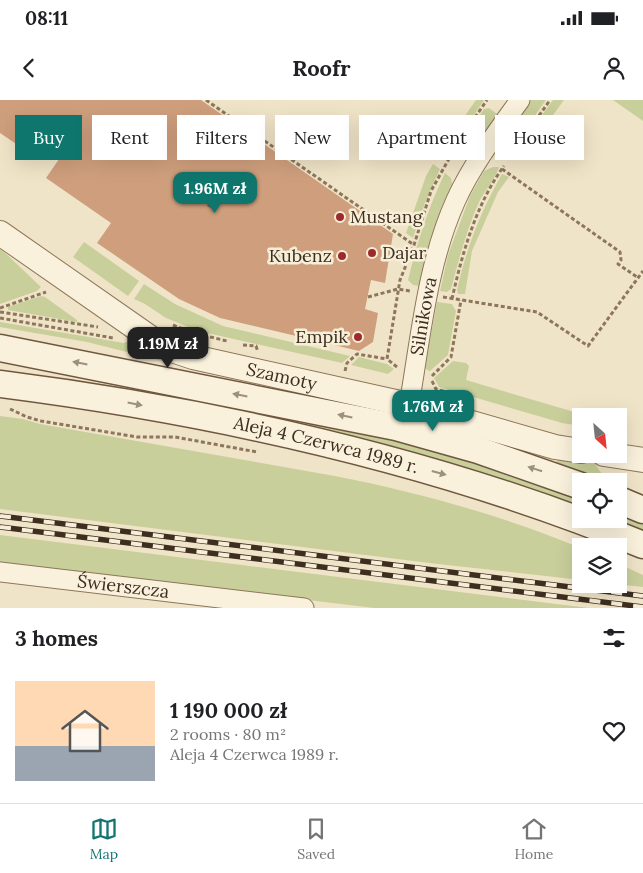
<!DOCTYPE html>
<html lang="en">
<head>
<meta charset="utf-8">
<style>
  :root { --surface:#fff; --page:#f6f6f6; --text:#202124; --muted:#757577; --line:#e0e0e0; --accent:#0f766e }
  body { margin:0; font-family:Lora,serif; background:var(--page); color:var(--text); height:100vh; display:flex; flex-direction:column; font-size:19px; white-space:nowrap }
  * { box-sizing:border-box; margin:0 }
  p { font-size:16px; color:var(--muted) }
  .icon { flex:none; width:28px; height:28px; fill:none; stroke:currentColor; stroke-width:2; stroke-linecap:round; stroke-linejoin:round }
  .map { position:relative; height:508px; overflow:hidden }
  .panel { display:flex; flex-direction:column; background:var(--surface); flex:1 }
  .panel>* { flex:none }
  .guide { position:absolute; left:15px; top:15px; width:614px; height:45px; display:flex; gap:10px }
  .needle { width:32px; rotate:153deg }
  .controls { position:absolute; left:572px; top:308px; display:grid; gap:10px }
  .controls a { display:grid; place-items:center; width:55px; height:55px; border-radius:0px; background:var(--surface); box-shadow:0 5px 20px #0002; font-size:25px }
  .price { position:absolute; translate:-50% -42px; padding:0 11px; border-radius:10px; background:var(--accent); color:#fff; font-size:16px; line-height:32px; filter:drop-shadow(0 1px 2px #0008) }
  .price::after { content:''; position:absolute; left:50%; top:30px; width:15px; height:11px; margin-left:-8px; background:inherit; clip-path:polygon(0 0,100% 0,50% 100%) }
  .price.active { background:#222; color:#fff }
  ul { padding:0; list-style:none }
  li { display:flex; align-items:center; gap:15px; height:125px; padding:0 15px }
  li+li { border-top:1px solid var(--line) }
  li span { display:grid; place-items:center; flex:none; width:140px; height:100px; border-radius:0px; color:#555 }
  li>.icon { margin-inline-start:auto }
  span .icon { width:60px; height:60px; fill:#fffc; stroke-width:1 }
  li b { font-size:21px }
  h2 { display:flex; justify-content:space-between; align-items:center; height:60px; padding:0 15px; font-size:21px }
  .chip { padding:0 18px; border-radius:0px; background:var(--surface); box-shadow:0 5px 20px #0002; font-size:18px; line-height:45px }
  .chip.active { background:var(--accent); color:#fff }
  .status { display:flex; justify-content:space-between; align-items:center; height:35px; padding:0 25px; background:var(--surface); direction:ltr }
  .status svg { height:14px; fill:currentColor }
  header { display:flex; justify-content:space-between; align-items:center; height:65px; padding:0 15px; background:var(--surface); font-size:22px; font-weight:800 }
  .dock { display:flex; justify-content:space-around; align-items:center; height:70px; border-top:1px solid var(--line); background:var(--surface); font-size:14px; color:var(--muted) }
  .dock a { display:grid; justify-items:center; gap:2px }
  .dock .active { color:var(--accent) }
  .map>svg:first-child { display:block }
</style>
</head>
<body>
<div class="status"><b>08:11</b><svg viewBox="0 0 49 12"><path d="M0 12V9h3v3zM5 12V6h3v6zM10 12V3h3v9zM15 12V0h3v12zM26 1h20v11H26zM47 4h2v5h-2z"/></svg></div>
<header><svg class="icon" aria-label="back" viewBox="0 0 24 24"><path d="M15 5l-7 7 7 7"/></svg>Roofr<svg class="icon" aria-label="person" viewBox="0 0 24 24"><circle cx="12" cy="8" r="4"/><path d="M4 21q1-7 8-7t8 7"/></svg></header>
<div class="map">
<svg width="643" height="508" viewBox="0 0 643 508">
  <rect width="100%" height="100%" fill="#f0e4c8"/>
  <path fill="#c9cf9b" d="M476,0H484L452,48L448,50L443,47Z
    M531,0H546L531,21L528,22L520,16Z
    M553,0H564L522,58L516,53L517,50Z
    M613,0H643V21Z
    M489,8L497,14L469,56L461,60L452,58L484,9Z
    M433,64L440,69L425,103L413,138L406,133L426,76Z
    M493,67H499C495,79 486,89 480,100C467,128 459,159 451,189L447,192L440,191L448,155L470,96L484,71Z
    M445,73L451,78L453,87L430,145L419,186L413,185L408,180C417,143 428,108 445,73Z
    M502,74L509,77L498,92L472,151L465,194H458L457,190C467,146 480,113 502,74Z
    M84,142L139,181L128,196L73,157Z
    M0,148L41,187L37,191L0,204Z
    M144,184L175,204L223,226L350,256L342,263L198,231L166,218L145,204L134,199Z
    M41,196L45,197L77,220V222L8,210V207Z
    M437,202L452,204L456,211L448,255L430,271H429L425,268Z
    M0,222L124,243L133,240L168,259L167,262L87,242L0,227Z
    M359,257L387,264L394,269L388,274L351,265Z
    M453,261L466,263L469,266L466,280L588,316H581V326L562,323L439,287L434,278Z
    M0,316L23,319L40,324L335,376C417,392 504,416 581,448V480L429,463L0,409Z
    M309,324L383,336L445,352L581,397V407L457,365L407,351L308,327Z
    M558,358L595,363C599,373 606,378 616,381H608L556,363Z
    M619,412L643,422V431L617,419H619Z
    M0,435L589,508H374L0,463Z
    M619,464L643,475V487L615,484H619Z"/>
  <path fill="#cf9f7d" d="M0,0H201L393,134L385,183L371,180L365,209L378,213L373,242L359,251L313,240L220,218L179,199L97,143L111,123L46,78L77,33L35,41L28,52L0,33Z"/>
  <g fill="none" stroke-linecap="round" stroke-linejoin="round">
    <defs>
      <g id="minor">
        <path id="s1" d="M409,305C421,236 427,164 456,100C472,65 497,32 520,0"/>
        <path id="s2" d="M0,472L304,508"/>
      </g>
      <g id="tertiary">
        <path id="s3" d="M0,133L152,239L172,250L193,257L409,305L555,347L581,351"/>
        <path d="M604,354L643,360"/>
      </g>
      <g id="secondary">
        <path d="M0,248L396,327L478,350L581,386"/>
        <path id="s4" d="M0,284C219,312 438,361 643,445"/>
        <path d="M619,400L643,410"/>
      </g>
    </defs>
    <use href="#minor" stroke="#8d765c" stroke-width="21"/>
    <use href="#tertiary" stroke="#8d765c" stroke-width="26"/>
    <use href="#secondary" stroke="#6f573f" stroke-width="29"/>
    <path stroke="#8d765c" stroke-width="3" stroke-dasharray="4 2.5" stroke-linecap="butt" d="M206,0L414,145
      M513,53L550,0
      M502,69L620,152L621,160L618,164L637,177
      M191,83L218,102
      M186,90L213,108
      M368,197L398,189L410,191
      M443,197L537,212L588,246L643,171
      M452,199C462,154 476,104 504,66
      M0,208L46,192
      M0,212L98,227
      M0,218L113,238
      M173,225L190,232L227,241
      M243,245L256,246L258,252
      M397,267L387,259L400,180L414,145L431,91L460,39L487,0
      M345,271L347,263L357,254L387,259
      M432,276L451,257L461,200
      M432,281L436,289L453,294
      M10,309L27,317L41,321L137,337H175L257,352"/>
    <use href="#minor" stroke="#faf1dc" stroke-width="19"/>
    <use href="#tertiary" stroke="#faf1dc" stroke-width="24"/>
    <use href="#secondary" stroke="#faf1dc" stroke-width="26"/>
    <defs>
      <path id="rail" d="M0,416L643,496
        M0,427L643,507"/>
    </defs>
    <use href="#rail" stroke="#3d2e20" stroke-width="5.5"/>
    <use href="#rail" stroke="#f7eed8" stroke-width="4" stroke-dasharray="11" stroke-linecap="butt"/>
  </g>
  <defs><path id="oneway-solid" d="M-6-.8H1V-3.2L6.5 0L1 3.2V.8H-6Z" transform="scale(1.25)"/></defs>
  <g fill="#9c907e">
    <use href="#oneway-solid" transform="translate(80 263) rotate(-169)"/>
    <use href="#oneway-solid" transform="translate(240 295) rotate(-169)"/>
    <use href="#oneway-solid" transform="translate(135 304) rotate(11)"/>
    <use href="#oneway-solid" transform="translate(345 316) rotate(-168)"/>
    <use href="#oneway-solid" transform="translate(535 369) rotate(-162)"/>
    <use href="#oneway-solid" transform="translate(439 373) rotate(15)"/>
  </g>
  <g fill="#9e2a2b" stroke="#f7eed8" stroke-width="2">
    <circle cx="340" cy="117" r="5"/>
    <circle cx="372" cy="153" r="5"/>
    <circle cx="342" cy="156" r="5"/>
    <circle cx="358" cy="237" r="5"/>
  </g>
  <g text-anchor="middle" stroke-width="5" stroke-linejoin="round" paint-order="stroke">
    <g font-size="18" fill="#3d2e20" stroke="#f7eed8" text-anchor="start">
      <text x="350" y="123">Mustang</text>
      <text x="382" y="159">Dajar</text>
      <text x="332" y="162" text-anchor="end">Kubenz</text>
      <text x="348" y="243" text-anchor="end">Empik</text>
    </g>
    <g font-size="18" fill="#3d2e20" stroke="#f7eed8">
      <text dy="6" stroke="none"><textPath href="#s1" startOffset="90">Silnikowa</textPath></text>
      <text dy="6" stroke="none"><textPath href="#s3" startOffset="321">Szamoty</textPath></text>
      <text dy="6" stroke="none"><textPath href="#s4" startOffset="332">Aleja 4 Czerwca 1989 r.</textPath></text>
      <text dy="6" stroke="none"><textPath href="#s2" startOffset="124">Świerszcza</textPath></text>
    </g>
  </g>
</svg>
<div class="controls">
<a><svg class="needle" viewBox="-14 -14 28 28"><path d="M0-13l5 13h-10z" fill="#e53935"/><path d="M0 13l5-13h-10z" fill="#757577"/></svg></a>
<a><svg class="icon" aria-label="locate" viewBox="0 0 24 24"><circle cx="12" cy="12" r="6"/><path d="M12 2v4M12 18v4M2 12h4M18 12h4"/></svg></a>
<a><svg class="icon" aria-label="layers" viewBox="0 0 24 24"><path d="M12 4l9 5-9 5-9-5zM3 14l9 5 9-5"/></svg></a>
</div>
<b class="price" style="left:215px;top:114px">1.96M zł</b>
<b class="price active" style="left:168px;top:269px">1.19M zł</b>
<b class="price" style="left:433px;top:332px">1.76M zł</b>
<div class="guide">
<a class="chip active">Buy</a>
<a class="chip">Rent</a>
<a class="chip">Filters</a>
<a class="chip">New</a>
<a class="chip">Apartment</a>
<a class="chip">House</a>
</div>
</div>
<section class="panel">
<h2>3 homes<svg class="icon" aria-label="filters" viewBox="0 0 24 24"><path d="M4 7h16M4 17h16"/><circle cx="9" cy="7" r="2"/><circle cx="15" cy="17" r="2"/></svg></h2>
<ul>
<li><span style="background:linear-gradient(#ffd9b3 65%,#9aa5b1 0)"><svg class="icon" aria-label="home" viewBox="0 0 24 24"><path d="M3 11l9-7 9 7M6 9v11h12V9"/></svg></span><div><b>1 190 000 zł</b><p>2 rooms · 80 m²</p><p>Aleja 4 Czerwca 1989 r.</p></div><svg class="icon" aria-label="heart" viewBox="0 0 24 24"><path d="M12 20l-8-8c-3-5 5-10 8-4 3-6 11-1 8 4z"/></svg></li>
</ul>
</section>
<nav class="dock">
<a class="active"><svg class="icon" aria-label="map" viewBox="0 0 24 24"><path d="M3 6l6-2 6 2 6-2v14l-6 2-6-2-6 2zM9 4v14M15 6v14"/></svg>Map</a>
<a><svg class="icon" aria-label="saved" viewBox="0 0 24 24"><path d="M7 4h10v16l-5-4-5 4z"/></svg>Saved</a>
<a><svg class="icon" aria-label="home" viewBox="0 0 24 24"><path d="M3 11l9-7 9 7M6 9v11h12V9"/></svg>Home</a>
</nav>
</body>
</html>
